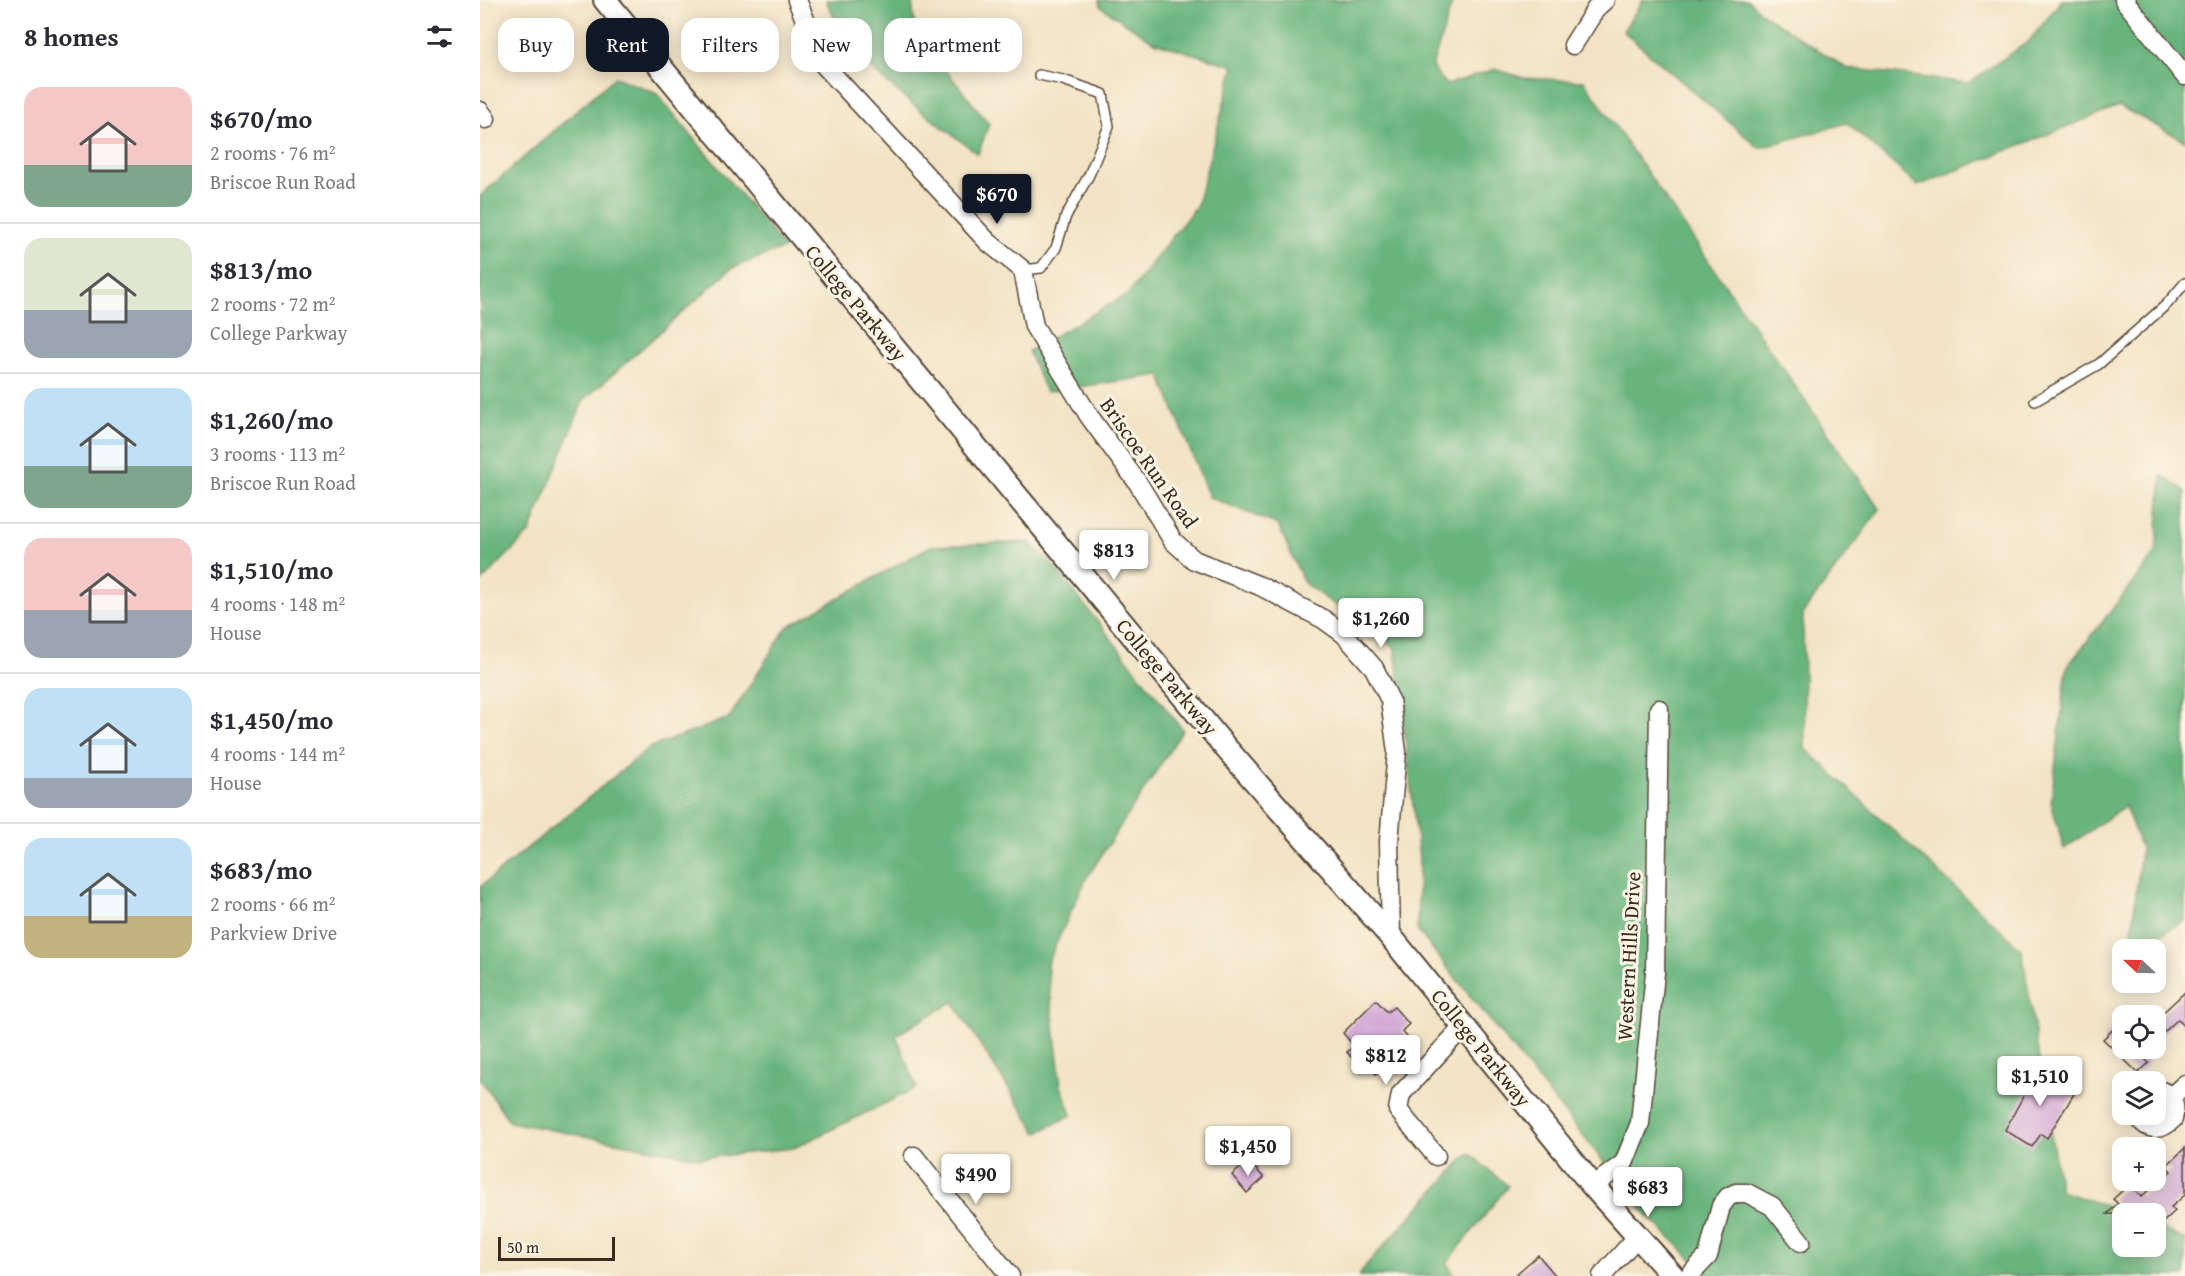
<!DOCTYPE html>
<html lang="en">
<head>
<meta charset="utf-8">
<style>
  :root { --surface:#fff; --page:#f7f7f7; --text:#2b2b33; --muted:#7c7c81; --line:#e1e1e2; --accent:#111827 }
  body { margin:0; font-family:"Gentium Book Plus",serif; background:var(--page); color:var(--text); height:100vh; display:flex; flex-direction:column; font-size:22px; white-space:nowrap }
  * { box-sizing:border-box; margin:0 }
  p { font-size:20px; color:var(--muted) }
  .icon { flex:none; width:33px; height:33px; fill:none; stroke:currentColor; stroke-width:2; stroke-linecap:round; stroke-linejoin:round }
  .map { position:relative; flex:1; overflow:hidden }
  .panel { display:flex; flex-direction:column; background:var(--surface); width:480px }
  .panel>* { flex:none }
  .top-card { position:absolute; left:18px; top:18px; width:570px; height:54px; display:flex; gap:12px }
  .needle { width:39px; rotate:292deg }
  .buttons { position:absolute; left:1632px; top:939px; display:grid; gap:12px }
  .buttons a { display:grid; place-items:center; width:54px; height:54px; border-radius:12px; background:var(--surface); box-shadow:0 3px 15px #0003; font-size:30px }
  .scale { position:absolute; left:18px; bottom:15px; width:117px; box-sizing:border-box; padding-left:6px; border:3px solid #3b2a1e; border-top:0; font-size:16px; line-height:21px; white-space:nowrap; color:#3b2a1e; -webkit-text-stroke:4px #fcf5e5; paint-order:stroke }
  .price { position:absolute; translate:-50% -51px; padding:0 14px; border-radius:6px; background:#fff; color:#222; font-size:20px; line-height:39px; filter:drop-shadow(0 2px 3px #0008) }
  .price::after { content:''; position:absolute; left:50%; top:36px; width:18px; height:14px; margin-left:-9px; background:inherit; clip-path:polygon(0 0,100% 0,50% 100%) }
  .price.selected { background:var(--accent); color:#fff }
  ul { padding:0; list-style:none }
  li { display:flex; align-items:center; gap:18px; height:150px; padding:0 24px }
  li+li { border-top:2px solid var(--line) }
  li span { display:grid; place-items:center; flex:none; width:168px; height:120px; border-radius:18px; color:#555 }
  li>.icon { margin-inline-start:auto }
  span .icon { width:72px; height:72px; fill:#fffc; stroke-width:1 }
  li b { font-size:26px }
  h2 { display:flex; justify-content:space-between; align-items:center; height:72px; padding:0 24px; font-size:26px }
  .chip { padding:0 21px; border-radius:18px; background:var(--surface); box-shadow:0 3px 15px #0003; font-size:21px; line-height:54px }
  .chip.selected { background:var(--accent); color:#fff }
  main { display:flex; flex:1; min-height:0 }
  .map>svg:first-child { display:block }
</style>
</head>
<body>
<main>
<section class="panel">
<h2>8 homes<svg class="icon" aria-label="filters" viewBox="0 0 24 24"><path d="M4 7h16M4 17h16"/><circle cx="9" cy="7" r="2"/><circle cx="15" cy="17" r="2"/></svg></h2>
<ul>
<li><span style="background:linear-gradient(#f6c9c9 65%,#7fa58c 0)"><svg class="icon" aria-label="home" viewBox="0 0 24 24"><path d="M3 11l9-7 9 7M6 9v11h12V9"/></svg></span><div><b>$670/mo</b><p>2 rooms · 76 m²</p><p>Briscoe Run Road</p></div></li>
<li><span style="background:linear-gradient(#dfe7d0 60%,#9aa5b1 0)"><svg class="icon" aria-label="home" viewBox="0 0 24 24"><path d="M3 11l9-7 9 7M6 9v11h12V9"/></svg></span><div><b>$813/mo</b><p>2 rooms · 72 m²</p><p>College Parkway</p></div></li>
<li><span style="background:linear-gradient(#bfe0f5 65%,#7fa58c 0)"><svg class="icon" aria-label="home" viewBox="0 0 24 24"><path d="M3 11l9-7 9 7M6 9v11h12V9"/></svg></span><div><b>$1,260/mo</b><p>3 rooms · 113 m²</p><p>Briscoe Run Road</p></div></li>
<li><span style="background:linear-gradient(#f6c9c9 60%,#9aa5b1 0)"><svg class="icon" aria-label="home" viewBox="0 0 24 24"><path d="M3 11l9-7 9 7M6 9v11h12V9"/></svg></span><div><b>$1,510/mo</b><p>4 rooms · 148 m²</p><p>House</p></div></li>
<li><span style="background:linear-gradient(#bfe0f5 75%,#9aa5b1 0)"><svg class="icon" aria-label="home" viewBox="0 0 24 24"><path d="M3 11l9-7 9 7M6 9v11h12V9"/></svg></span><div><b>$1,450/mo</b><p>4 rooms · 144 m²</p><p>House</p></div></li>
<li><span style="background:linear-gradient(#bfe0f5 65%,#c2b280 0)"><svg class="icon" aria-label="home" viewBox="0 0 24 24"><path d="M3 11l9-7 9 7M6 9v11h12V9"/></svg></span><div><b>$683/mo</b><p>2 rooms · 66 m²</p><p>Parkview Drive</p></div></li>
</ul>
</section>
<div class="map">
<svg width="1705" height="1276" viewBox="0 0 1705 1276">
  <rect width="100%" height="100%" fill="#fcf5e5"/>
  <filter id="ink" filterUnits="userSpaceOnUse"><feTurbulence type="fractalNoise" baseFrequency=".0167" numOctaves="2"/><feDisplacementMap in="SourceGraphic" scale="12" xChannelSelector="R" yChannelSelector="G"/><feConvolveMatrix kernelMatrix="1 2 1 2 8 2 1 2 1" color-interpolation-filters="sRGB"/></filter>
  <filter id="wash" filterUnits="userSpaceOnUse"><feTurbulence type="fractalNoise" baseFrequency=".008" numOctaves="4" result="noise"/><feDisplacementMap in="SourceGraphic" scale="24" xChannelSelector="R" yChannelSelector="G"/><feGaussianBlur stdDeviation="1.35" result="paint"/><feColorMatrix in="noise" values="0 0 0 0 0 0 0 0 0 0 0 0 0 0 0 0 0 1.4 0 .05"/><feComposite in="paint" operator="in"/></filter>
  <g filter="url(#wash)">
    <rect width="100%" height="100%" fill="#f2e3c5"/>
    <path fill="#68b47d" stroke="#526f4e" stroke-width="1.5" d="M346,0H432L435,32L509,124L498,154C442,111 373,68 346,0Z
      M619,0H973L952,67L966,85L1015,69L1044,78L1104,81L1400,509L1323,613L1325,748L1542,950L1580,1191L1637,1209L1642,1214V1246H1676V1226L1705,1240V1276H1229L1165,1213L937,930L939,859L915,648L824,583L798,525L729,497L680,375L566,392L548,351L648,294L717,205L754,66L674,42L620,6Z
      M1163,0H1268L1283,14L1366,68L1488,83L1549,41L1582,0H1705V141L1639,106L1438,186L1367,123L1279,148L1143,31Z
      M135,77L176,93L305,248L252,268L103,401L50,532L0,583V196Z
      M1682,475L1705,491V921L1655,949H1650L1661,848L1645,806L1584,849L1571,802L1587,667L1676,553Z
      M549,542L573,565L703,730L606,879L567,964L581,1086L592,1115L557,1133L473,1002L416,1035L437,1088L314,1148L220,1158L30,1122L0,1079V887L169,748L249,718L307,627L451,546Z
      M989,1153L1028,1186L967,1263L975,1276H879L887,1264Z"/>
    <g id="blocks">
      <path fill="#d3aad6" d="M1705,992V1027L1698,1019L1676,1040V1019Z
        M896,1000L907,1012L914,1007L929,1024L922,1031L932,1043L896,1074L884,1060L878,1065L867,1052L874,1046L863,1033Z
        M1642,1021V1048H1672L1663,1057L1669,1063L1658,1073L1623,1039Z
        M1558,1066L1597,1089L1567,1138L1561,1134L1552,1147L1525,1130L1546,1091L1543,1089Z
        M1705,1148V1195L1691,1207L1695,1211L1676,1229V1214H1627L1638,1204L1633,1199L1650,1184L1661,1197L1691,1171L1686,1166Z
        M769,1161L784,1178L767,1193L752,1175Z
        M1058,1255L1076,1276H1034Z"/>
    </g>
  </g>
  <g filter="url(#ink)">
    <use href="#blocks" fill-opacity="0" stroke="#564637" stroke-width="1.5"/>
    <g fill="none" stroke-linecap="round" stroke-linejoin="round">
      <defs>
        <path id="service" d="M543,270L561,268L576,248L586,216L609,175L629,126L623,94L583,80L559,75
          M1555,401L1619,364L1687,304L1705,283"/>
        <path id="minor" d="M317,0L343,64L508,242L543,270L554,326L609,416L658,483L693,541L714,560L780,586L843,619L864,634L894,668L910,700L917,752L909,841L911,937
          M1644,0L1705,76
          M1093,45L1117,7L1125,0
          M0,111L6,119
          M1691,1097L1705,1084
          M1657,1114C1665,1131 1681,1132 1693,1119C1697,1104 1692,1092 1676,1090
          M434,1156L530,1276
          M956,1156L918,1110L921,1094L983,1027
          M1113,1186L1144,1163L1160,1123L1175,973L1179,709
          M1122,1276L1157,1237
          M1209,1276L1228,1256L1241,1206L1248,1197L1256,1193H1267L1292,1206L1321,1242"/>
        <path id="tertiary" d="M125,0L746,748L911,937L1113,1186L1193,1276"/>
      </defs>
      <use href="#service" stroke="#564637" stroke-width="12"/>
      <use href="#minor" stroke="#564637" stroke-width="21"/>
      <use href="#tertiary" stroke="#564637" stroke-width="26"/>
      <use href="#service" stroke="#fff" stroke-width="9"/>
      <use href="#minor" stroke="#fff" stroke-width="18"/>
      <use href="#tertiary" stroke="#fff" stroke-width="22"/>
    </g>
  </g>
  <g text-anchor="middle" stroke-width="6" stroke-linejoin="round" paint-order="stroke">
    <g font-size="21" fill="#3b2a1e" stroke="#fcf5e5">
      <text transform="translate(376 303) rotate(50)" y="7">College Parkway</text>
      <text transform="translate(669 463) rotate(55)" y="7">Briscoe Run Road</text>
      <text transform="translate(687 677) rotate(50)" y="7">College Parkway</text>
      <text transform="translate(1149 956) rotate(-87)" y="7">Western Hills Drive</text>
      <text transform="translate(1001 1048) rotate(51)" y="7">College Parkway</text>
    </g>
  </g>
</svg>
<div class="buttons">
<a><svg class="needle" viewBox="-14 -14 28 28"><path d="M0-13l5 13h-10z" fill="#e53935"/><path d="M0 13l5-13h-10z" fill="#7c7c81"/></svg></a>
<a><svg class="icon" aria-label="locate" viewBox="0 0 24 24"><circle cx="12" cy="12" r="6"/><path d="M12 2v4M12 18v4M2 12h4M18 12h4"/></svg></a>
<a><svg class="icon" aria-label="layers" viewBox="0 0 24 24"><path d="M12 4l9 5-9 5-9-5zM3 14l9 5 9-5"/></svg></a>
<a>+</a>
<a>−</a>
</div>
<div class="scale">50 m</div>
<b class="price selected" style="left:517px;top:225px">$670</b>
<b class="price" style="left:634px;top:581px">$813</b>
<b class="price" style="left:901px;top:649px">$1,260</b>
<b class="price" style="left:906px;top:1086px">$812</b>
<b class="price" style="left:1560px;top:1107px">$1,510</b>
<b class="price" style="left:768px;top:1177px">$1,450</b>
<b class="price" style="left:496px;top:1205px">$490</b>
<b class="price" style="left:1168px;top:1218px">$683</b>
<div class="top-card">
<a class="chip">Buy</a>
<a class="chip selected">Rent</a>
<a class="chip">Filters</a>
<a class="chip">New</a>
<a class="chip">Apartment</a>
</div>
</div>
</main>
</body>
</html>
